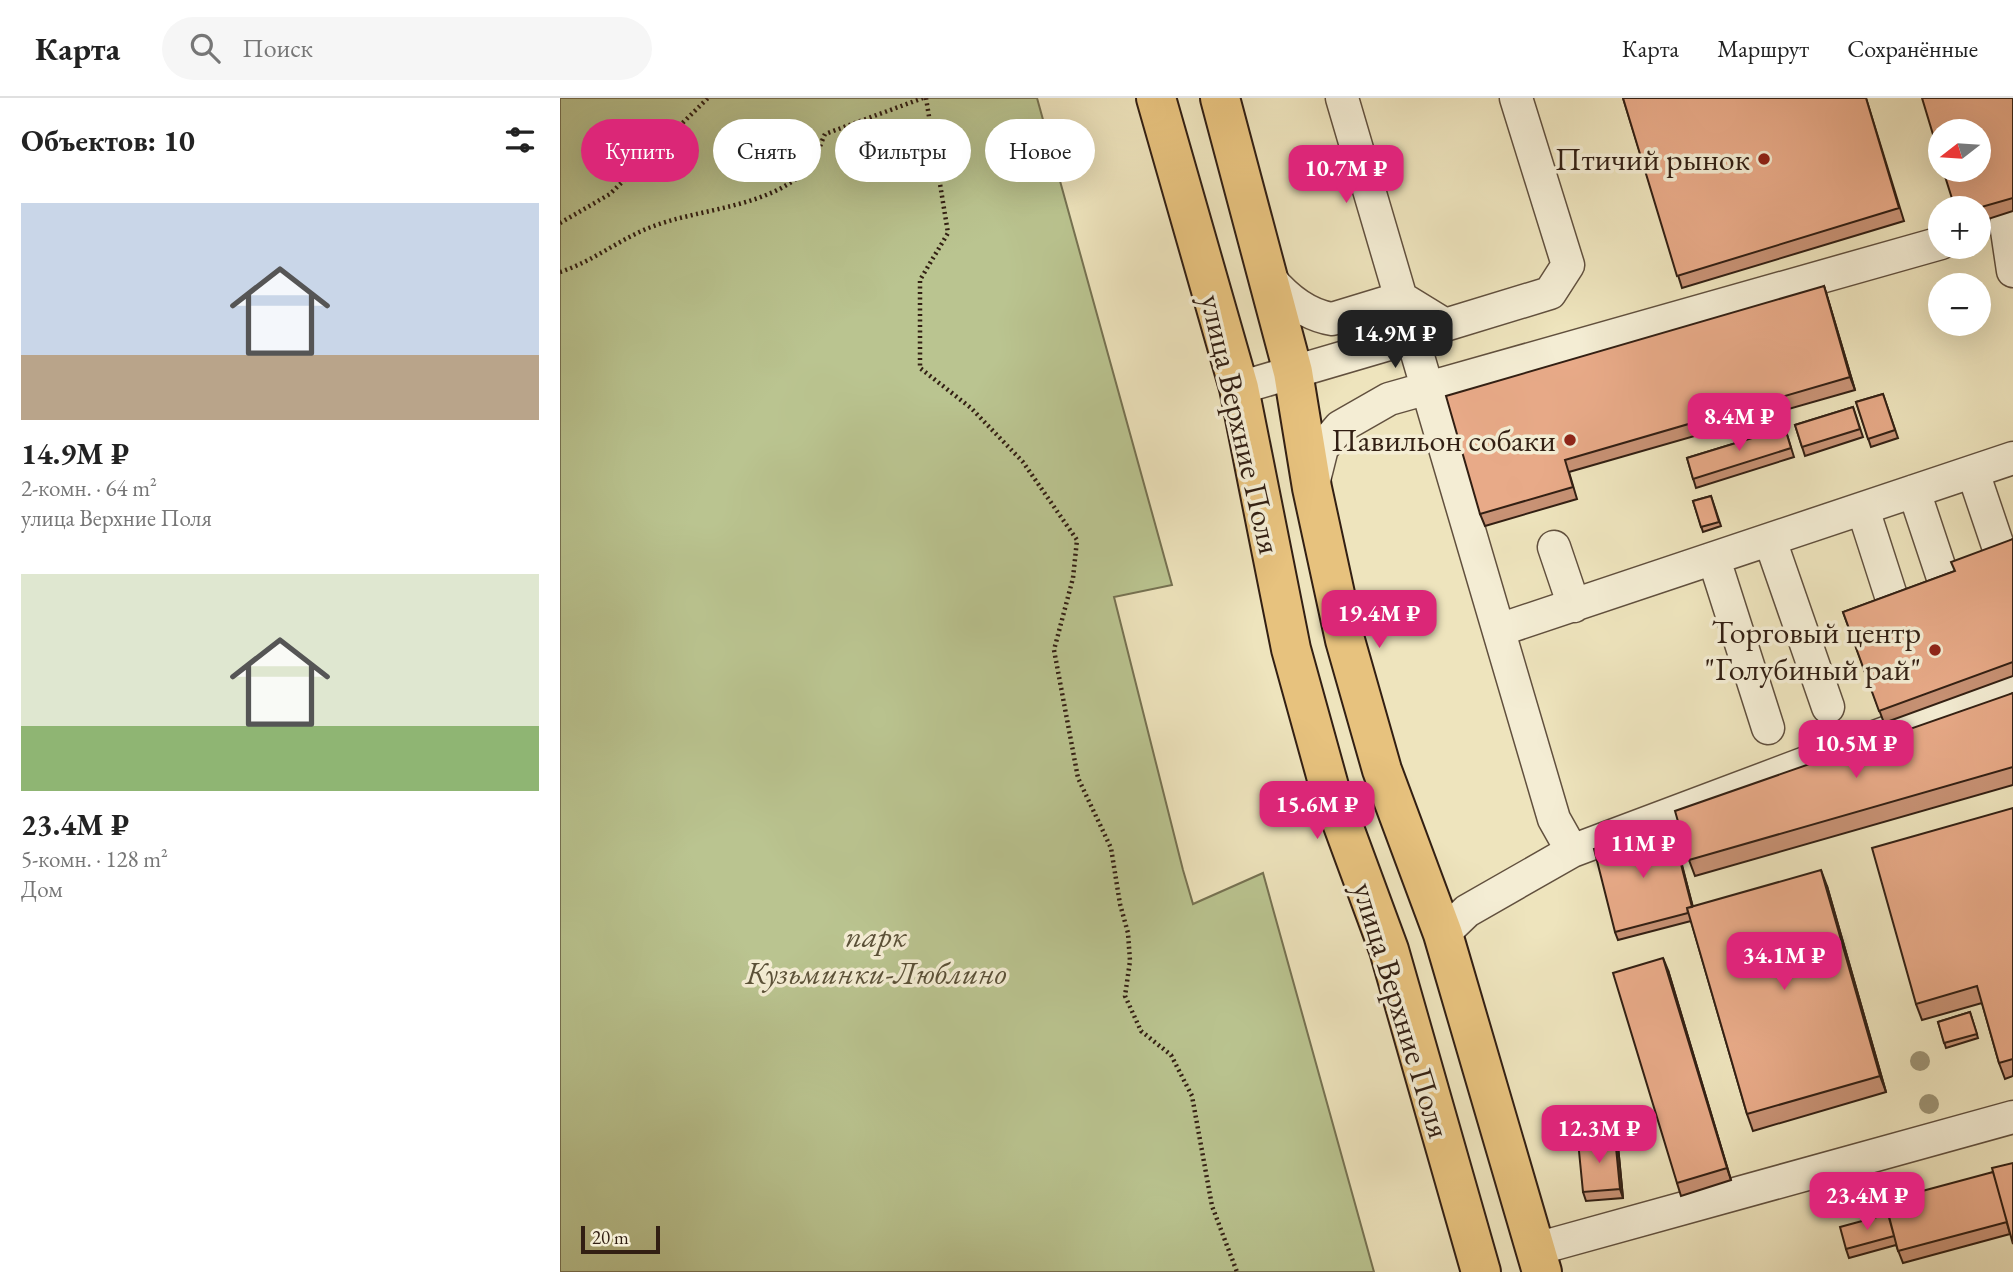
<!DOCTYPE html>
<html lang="ru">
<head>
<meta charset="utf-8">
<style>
  :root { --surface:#fff; --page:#f6f6f6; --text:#222; --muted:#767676; --line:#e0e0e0; --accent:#db2777 }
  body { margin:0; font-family:"EB Garamond",serif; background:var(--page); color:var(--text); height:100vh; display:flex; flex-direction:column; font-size:26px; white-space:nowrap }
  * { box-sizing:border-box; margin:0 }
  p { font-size:23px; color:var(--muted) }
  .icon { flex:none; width:38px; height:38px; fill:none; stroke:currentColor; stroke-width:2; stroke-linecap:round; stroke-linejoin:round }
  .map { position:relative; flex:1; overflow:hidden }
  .side { display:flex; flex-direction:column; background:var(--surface); width:560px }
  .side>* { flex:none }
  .hud { position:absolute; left:21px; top:21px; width:665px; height:63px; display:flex; gap:14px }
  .needle { width:46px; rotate:253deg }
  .buttons { position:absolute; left:1368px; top:21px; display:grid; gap:14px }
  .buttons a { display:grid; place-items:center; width:63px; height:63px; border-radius:50%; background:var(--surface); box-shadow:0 7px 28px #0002; font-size:35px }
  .scale { position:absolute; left:21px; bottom:18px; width:79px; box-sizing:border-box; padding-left:7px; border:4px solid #321f13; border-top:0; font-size:19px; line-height:24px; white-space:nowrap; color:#321f13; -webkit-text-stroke:5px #f4edd4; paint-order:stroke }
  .price { position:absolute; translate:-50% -60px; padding:0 16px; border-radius:14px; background:var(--accent); color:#fff; font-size:23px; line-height:46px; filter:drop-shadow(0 2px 4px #0008) }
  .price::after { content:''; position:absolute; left:50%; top:42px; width:21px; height:16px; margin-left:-10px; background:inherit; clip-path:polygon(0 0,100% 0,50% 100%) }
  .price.selected { background:#222; color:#fff }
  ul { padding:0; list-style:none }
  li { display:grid; align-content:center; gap:14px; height:371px; padding:0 21px }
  li span { display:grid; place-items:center; height:217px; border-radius:0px; color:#555 }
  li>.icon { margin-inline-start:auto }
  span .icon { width:126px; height:126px; fill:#fffc; stroke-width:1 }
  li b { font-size:30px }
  h2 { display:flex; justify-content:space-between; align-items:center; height:84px; padding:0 21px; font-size:30px }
  .tag { padding:0 24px; border-radius:32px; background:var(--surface); box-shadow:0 7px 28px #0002; font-size:24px; line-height:63px }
  .tag.selected { background:var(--accent); color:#fff }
  header { display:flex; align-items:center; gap:42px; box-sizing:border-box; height:98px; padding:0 35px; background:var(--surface); border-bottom:2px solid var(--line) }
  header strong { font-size:33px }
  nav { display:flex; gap:38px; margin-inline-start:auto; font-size:24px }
  .search { width:490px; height:63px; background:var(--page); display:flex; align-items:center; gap:18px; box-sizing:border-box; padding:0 24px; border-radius:38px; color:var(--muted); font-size:26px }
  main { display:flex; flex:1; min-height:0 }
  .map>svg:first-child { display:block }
</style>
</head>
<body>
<header>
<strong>Карта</strong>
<div class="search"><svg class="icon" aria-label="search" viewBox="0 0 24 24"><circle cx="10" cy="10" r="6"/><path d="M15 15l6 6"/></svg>Поиск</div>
<nav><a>Карта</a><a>Маршрут</a><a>Сохранённые</a></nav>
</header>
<main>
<section class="side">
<h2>Объектов: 10<svg class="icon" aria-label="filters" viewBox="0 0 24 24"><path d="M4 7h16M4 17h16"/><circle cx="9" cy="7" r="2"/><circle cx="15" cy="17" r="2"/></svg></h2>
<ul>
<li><span style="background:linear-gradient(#c9d6e8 70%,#b9a48a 0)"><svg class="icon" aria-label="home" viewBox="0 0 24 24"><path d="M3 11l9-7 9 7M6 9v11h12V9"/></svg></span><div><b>14.9M ₽</b><p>2-комн. · 64 m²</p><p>улица Верхние Поля</p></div></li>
<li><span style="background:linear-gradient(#dfe7d0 70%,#8fb573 0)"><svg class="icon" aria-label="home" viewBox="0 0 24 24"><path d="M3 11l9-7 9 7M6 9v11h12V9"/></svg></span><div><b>23.4M ₽</b><p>5-комн. · 128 m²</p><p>Дом</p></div></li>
</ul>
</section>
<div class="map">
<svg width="1453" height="1174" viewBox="0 0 1453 1174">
  <rect width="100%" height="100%" fill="#eee4bd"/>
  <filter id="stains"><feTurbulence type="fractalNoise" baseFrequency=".00286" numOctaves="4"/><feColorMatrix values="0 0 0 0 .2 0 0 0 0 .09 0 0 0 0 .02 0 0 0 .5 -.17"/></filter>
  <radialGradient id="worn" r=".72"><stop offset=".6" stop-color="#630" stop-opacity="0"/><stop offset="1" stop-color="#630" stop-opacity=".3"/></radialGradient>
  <path fill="#bac490" stroke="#767252" stroke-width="2" d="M0,0H477L612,487L554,499L623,772L633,806L703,775L814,1174H0Z"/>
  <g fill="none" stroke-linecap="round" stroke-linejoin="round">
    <defs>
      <path id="minor" d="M782,0L994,721L1012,753
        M1446,126L1453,173
        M710,181C726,200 747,217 772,221L841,200L885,227L990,195L1008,167L956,0
        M679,290L853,239
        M1413,374L1438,448
        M753,386L762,350L780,329L829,301L1381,145
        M1354,393L1382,477
        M1303,411L1332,501
        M1210,442L1268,609
        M994,449L1014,508
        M1154,461L1208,630
        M939,532L1453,360
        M883,836L907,813L1012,753L1453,587
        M976,1151L1453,1019"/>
      <path id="major" d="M596,0L679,290L731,551L770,692L829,852L921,1174
        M660,0L733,274L752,390L785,542L822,672L883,836L982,1174"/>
    </defs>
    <use href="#minor" stroke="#61503e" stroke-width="35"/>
    <use href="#major" stroke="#321f13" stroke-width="42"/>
    <path stroke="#321f13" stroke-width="4.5" stroke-dasharray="2 3.5" stroke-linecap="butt" d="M366,0L388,135L360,182V270L411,310L463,364L517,442L513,480L494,552L518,680L551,750L560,806L568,835L570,863L565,898L581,933L611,957L632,998L652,1108L677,1174
      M0,125L50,96L148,0
      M0,174C31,164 56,144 86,131C139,109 206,112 249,70C257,62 260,46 265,36L363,0"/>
    <use href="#minor" stroke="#f4edd4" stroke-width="32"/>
    <use href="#major" stroke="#e7c27e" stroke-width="38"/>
  </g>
  <g fill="#9d9374">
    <circle cx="1360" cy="963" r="10"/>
    <circle cx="1369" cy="1006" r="10"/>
  </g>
  <path fill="#c89275" stroke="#321f13" stroke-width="2" d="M1063,0H1306L1344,123L1122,190Z
    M1453,0V113L1419,124V110Z
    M1264,188L1295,292L1009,374L1017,401L925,428L920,416Z
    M1323,296L1338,340L1311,349L1296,304Z
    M1293,309L1303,339L1245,358L1235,327Z
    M1225,330L1234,359L1136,390L1127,360Z
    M1151,398L1161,428L1143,434L1133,403Z
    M1453,441V578L1324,625L1283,514L1395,473Z
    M1453,595V687L1135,778L1129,762Z
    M1453,710V978L1445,981L1439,965L1422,905L1362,922L1356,906Z
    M1112,731L1133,809L1267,788L1326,994L1193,1033L1187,1016L1131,823L1058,842L1055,834Z
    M1108,872L1171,1082L1121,1098L1117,1085Z
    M1410,914L1418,940L1386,950L1378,924Z
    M1058,1048L1063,1100L1026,1103L1023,1094Z
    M1433,1074L1450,1136L1343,1165L1336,1147L1289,1160L1286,1151L1328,1116Z"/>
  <path fill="#a2775f" stroke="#321f13" stroke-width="2" d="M1264,188L1268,201L1295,292L1290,279Z
    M1112,731L1115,739L1136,822L1133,813Z
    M1261,772L1267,788L1326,994L1320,978Z
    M1103,860L1108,872L1171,1082L1167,1070Z
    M1055,1039L1058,1048L1063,1100L1060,1091Z"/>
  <path fill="#e8aa88" stroke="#321f13" stroke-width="2" d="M1063,0H1306L1339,110L1117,178Z
    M1362,0H1453V100L1418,110H1395L1383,72H1419V33H1381V63Z
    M1264,188L1290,279L1005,362L1013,389L920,416L886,298Z
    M1323,296L1335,332L1308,341L1296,304Z
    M1293,309L1300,331L1242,349L1235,327Z
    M1225,330L1231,350L1133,381L1127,360Z
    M1151,398L1159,424L1141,429L1133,403Z
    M1453,441V564L1319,613L1283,514L1395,473L1391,464Z
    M1453,595V669L1129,762L1115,713Z
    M1453,710V961L1439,965L1417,888L1356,906L1312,750Z
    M1112,731L1132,809L1127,810L1128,815L1055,834L1034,751Z
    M1261,772L1320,978L1187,1016L1127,810Z
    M1103,860L1167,1070L1117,1085L1053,875Z
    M1410,914L1417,936L1384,945L1378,924Z
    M1055,1039L1060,1091L1023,1094L1018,1043Z
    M1453,1065V1146L1432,1070Z
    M1433,1074L1447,1124L1338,1153L1325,1103Z
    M1328,1116L1334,1138L1286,1151L1280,1129Z"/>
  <g fill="#8f2418" stroke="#f4edd4" stroke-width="2.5">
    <circle cx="1204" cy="61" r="7"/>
    <circle cx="1010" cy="342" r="7"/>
    <circle cx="1375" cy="552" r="7"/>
  </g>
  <g text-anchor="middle" stroke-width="7" stroke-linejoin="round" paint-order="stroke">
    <g font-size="32" fill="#321f13" stroke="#f4edd4" text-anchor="end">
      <text x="1190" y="72">Птичий рынок</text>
      <text x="996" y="353">Павильон собаки</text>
      <text x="1361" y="545">Торговый центр<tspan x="1361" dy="37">"Голубиный рай"</tspan></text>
    </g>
    <g font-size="32" fill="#321f13" stroke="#f4edd4">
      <text transform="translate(681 326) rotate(77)" y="11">улица Верхние Поля</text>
      <text transform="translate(842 912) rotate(73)" y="11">улица Верхние Поля</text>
    </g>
    <g font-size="32" font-style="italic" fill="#5b5138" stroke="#f4edd4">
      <text x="316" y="849">парк<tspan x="316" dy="37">Кузьминки-Люблино</tspan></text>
    </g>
  </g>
  <rect width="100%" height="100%" filter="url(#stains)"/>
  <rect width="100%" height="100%" fill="url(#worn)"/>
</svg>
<div class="buttons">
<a><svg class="needle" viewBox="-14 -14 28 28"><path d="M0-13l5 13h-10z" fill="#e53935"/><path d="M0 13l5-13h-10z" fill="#767676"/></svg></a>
<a>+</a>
<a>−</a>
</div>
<div class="scale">20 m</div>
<b class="price" style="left:786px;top:107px">10.7M ₽</b>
<b class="price selected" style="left:835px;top:272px">14.9M ₽</b>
<b class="price" style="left:1179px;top:355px">8.4M ₽</b>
<b class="price" style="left:819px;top:552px">19.4M ₽</b>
<b class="price" style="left:1296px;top:682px">10.5M ₽</b>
<b class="price" style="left:757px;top:743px">15.6M ₽</b>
<b class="price" style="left:1083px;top:782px">11M ₽</b>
<b class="price" style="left:1224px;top:894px">34.1M ₽</b>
<b class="price" style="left:1039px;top:1067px">12.3M ₽</b>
<b class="price" style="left:1307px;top:1134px">23.4M ₽</b>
<div class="hud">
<a class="tag selected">Купить</a>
<a class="tag">Снять</a>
<a class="tag">Фильтры</a>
<a class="tag">Новое</a>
</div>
</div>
</main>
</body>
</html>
